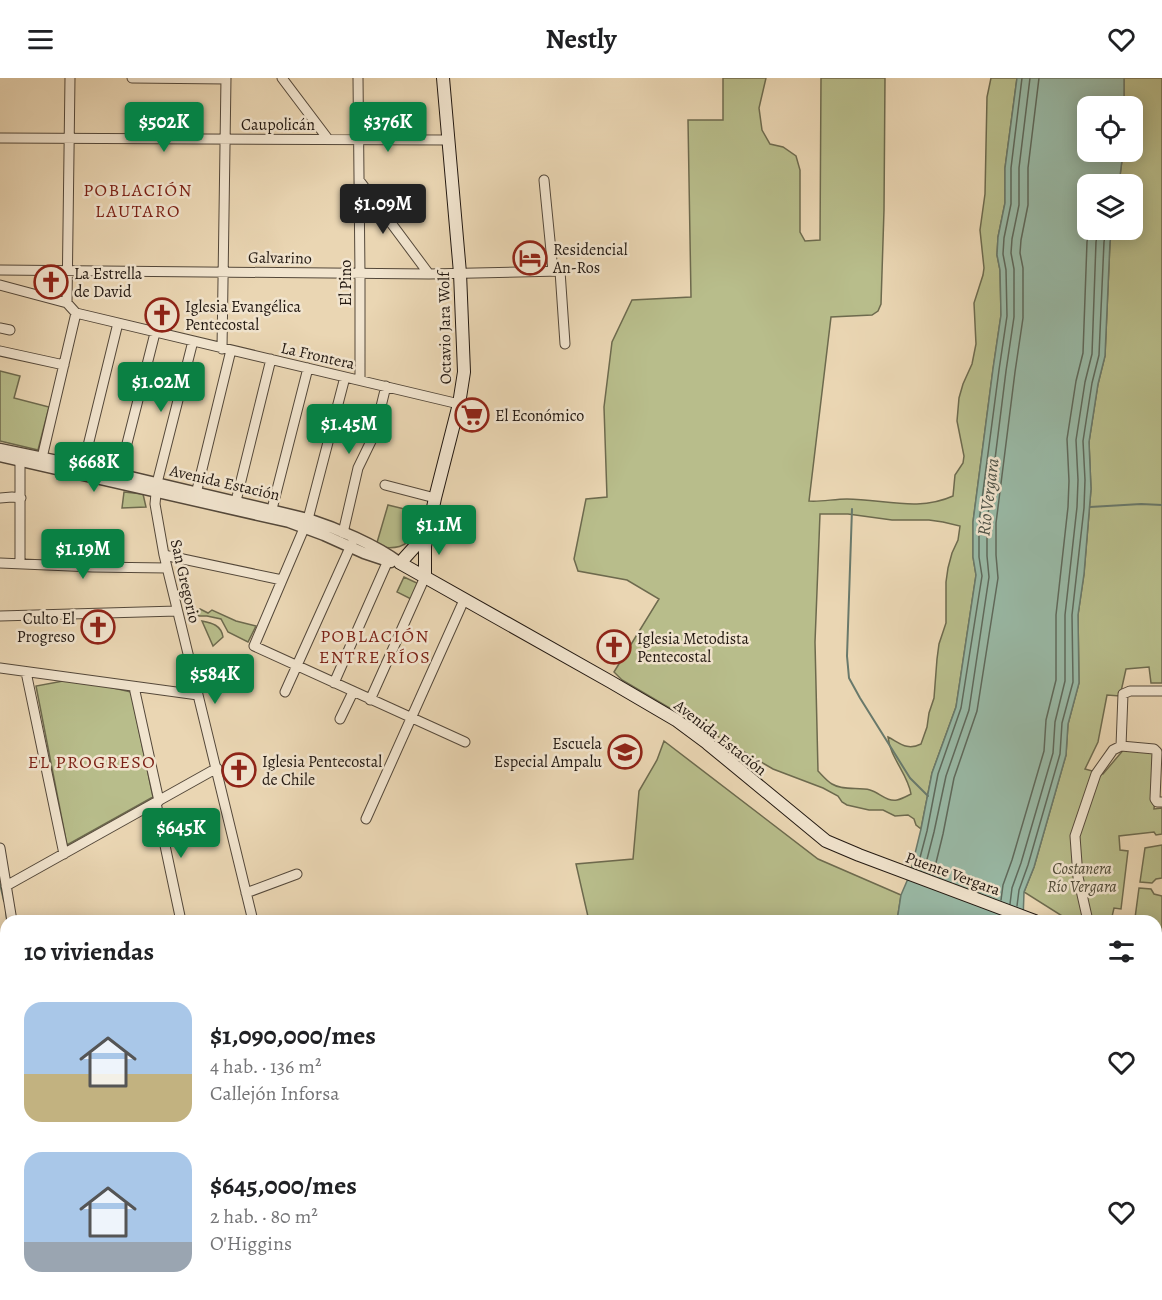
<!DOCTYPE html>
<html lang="es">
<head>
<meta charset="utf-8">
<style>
  :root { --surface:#fff; --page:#f2f2f2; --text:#202124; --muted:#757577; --accent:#0b8043 }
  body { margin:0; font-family:Alegreya,serif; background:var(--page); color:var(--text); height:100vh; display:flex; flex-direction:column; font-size:22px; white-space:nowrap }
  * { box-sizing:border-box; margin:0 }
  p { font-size:20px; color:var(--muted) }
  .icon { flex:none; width:33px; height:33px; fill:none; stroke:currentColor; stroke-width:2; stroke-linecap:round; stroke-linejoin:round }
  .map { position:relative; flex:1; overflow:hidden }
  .details { position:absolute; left:0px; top:837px; width:1162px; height:386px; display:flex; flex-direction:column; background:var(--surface); border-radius:18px 18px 0 0; box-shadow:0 3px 15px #0003 }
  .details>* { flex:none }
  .fabs { position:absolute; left:1077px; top:18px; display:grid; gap:12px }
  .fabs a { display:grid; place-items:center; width:66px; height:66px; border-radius:12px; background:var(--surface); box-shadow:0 3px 15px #0003; font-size:30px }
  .price { position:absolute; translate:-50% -51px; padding:0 14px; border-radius:6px; background:var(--accent); color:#fff; font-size:20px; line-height:39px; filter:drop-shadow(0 2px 3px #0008) }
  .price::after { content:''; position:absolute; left:50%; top:36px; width:18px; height:14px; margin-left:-9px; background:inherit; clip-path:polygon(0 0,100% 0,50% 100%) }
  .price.current { background:#222; color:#fff }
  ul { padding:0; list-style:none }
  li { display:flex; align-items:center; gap:18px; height:150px; padding:0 24px }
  li span { display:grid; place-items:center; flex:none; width:168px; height:120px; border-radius:18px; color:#555 }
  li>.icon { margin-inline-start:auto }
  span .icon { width:72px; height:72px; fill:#fffc; stroke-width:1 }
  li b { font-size:26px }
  h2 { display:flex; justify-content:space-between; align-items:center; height:72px; padding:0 24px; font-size:26px }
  header { display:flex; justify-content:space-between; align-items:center; height:78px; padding:0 24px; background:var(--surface); font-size:27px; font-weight:700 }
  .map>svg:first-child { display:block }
</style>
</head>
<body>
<header><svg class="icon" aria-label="menu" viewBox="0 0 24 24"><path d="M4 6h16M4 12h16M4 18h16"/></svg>Nestly<svg class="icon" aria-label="heart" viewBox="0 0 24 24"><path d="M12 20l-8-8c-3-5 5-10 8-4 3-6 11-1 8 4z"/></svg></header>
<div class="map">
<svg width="1162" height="1222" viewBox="0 0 1162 1222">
  <rect width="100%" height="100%" fill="#ead6b3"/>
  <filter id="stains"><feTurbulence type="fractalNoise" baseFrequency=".00333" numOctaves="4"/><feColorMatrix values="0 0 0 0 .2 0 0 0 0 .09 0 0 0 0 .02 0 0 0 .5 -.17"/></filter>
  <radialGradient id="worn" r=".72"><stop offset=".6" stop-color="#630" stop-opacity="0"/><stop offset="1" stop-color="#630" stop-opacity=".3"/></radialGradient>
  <path fill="#b8bd8b" stroke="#6d6a4e" stroke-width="1.5" fill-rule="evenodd" d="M723,0H766L759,30L762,52L770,66L783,69L796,78L800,92V154L805,163L820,162L821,0H885L884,132L881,226L878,233L872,237L831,239L809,423C821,424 834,421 847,421C883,421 918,434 953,418L955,397L963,385L964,378L957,343L959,320L963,306L972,286L976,266L974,225L983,197L984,190L980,152L985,116L987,19L991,0H1017L1005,90V125L998,159L997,177L1000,192L1001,237L993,291L973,444V479L976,497L956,629L932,695L921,751L916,747L914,741L908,737L895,738L883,732H869L847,727L842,724L838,718L823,710L773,691L622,602L614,594L659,521L627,502L578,493L574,481L586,421L607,419L604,329L612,264L632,222L691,219L688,42H723ZM820,436H848L892,442H929L943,444L960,448L958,462L952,475L948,490L946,504V545L939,566L937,581L934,620L929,635L927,649L921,666C907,673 900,665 888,659C890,680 908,696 911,716C907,718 902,721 897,722C887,724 880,715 870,712C858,709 843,713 832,706C827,703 822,697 818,693L815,564Z
    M1124,0H1162V605H1151L1149,589L1126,591L1120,618L1107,617L1098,664L1085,691L1103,696L1125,670L1154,675L1158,687L1154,731L1162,730V756L1156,757L1154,754L1119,758L1120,772L1128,773L1121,831L1114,830L1111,843H1070L1024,814L1034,789L1066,677L1068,646L1079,605L1078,537L1084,496L1091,411L1089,364L1098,306L1105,278L1110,164L1112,152H1132V106H1119L1123,74H1132V28H1124Z
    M0,293L20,298L14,320L49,329L38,372L0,363Z
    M124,414L143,416L146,429L122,430Z
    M388,427L425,436C413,461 407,475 376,468Z
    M404,499L419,506L411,521L397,514Z
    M200,531L208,535L212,532L236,543L256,548L248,564L228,554L221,541L207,538H199L196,534Z
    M202,543C212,545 221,547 223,559L213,568Z
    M74,601L131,614L153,719L67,767L36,608Z
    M664,663L818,781L901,817L897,843H589L576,786L633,781L639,713L657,682Z
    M1162,767V800L1156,801L1152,805L1140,804L1145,770Z
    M1139,810L1151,811L1154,816L1162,818V854L1157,851L1156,843H1142L1135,840Z
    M0,900L6,937V1075L0,1073Z
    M0,1140L6,1142V1216H211L225,1222H0Z
    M880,1216V1222H589V1217Z
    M1035,1217H1119L1115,1222H1035Z"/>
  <path fill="#99baa7" stroke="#69796b" stroke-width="1.5" d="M1017,0H1124V28H1088V74H1123L1119,106H1088V152H1112L1110,164L1105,278L1098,306L1089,364L1091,411L1084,496L1078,537L1079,605L1068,646L1066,677L1034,789L1024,814L1023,843H897L901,817L910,796L921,751L932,695L956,629L976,497L973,479V444L993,291L1001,237L1000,192L997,177L998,159L1005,125V90Z
    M880,1216H1035V1222H880Z"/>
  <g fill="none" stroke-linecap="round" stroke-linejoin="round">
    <path stroke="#5e695c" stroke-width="1.5" d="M917,791L927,753L938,696L961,630L982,498L979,479V444L999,292L1007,238L1006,192L1003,176L1004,160L1011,126V90L1022,0
      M924,793L934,754L946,698L969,632L989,499L987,478V445L1006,293L1014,239V191L1011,175L1012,161L1019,127V90L1030,0
      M933,797L943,756L954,700L977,633L998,500L996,477V445L1015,294L1023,240V190L1020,175L1021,162L1028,127V90L1039,0
      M1001,822L1003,807L1012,782L1044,673L1046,642L1056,602V537L1068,429L1069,403L1067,361L1076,303L1083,275L1087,164L1089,152
      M1010,826L1012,810L1021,785L1053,675L1055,644L1065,603V537L1077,429L1078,402L1076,362L1085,304L1092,276L1096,164L1098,152
      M1017,828L1019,812L1028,787L1060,676L1062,645L1073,604L1072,537L1084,430L1085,402L1083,363L1092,305L1099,277L1104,164L1106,152"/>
    <path stroke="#69796b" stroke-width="2" d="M1090,429L1141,426L1162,427
      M852,431L847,578L849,600L860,620L910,700L928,718
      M0,806L4,823
      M6,832L7,843
      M97,1216L98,1222"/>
    <path stroke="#99baa7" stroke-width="8" d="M0,1217L25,1222"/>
    <defs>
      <path id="minor" d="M132,0L226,1
        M282,0L328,61
        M358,0L360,198V302
        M0,60L448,62
        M359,102L429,196
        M544,102L553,193
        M0,192L429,196L560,193L565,266
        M0,207L67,225L76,235L459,326
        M67,225L70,0
        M0,250L10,252
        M193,263L157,405L155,426L164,477L253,843
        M222,271L226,0
        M0,273L64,287
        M345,299L308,441L254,568L465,664
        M41,384L76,235
        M83,388L118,245
        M119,397L155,255
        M385,407L435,420
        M0,420L12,419L21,420
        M195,420L231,272
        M236,423L271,281
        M272,431L308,290
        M343,455L358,390L374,357L386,308
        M164,477L282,502
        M0,485L93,489L167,490
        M20,486V377
        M0,538L177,533
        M0,590L198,617
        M26,594L64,776
        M334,605L390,478
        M134,609L159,723
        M285,614L352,465
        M370,622L425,499
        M340,641L353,614
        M1121,668L1154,671L1157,674L1155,721L1157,724H1162
        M1121,668L1123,616L1130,613H1162
        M156,725L181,843
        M366,741L464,522
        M0,770L12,843
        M6,808L217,690
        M246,815L297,796
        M1088,843L1078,799L1075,758L1096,696L1113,672L1121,668
        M0,1135L6,1136
        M348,1216L349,1222
        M1161,1222L1162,1221"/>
      <path id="tertiary" d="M0,371L101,392L308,441C336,450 376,467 400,485
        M0,378L289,444L324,457L364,475L391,484"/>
      <path id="secondary" d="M428,454L400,485L611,604L676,642L707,665L826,763L859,777L1035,843
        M425,499V468L435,420L459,326L464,294L460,195L443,0
        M1156,894L1162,896"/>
    </defs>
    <use href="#minor" stroke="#54483a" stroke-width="11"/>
    <use href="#tertiary" stroke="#54483a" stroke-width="13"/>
    <use href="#secondary" stroke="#221811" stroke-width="14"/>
    <use href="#minor" stroke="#f1e4ce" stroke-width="9"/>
    <use href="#tertiary" stroke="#f1e4ce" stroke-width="10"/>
    <use href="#secondary" stroke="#f1e4ce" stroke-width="12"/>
  </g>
  <defs>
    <symbol id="hotel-ring" viewBox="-11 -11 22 22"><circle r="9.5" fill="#f1e4ce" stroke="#8f2418" stroke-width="1.5"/><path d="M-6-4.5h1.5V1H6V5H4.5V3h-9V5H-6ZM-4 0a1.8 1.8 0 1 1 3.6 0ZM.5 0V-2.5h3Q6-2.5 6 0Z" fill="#8f2418"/></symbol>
    <symbol id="church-ring" viewBox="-11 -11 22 22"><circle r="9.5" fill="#f1e4ce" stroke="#8f2418" stroke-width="1.5"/><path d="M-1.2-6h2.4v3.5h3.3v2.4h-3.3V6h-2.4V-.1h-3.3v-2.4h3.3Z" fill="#8f2418"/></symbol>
    <symbol id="supermarket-ring" viewBox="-11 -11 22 22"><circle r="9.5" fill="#f1e4ce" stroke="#8f2418" stroke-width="1.5"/><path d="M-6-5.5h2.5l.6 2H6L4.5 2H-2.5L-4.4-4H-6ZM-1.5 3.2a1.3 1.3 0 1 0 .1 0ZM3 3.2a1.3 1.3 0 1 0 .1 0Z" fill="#8f2418"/></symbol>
    <symbol id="school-ring" viewBox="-11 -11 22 22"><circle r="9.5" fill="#f1e4ce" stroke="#8f2418" stroke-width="1.5"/><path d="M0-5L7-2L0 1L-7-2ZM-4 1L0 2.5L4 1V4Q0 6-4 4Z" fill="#8f2418"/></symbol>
  </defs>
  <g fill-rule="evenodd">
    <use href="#hotel-ring" x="511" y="161" width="38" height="38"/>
    <use href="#church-ring" x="32" y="185" width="38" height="38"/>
    <use href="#church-ring" x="143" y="218" width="38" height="38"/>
    <use href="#supermarket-ring" x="453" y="318" width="38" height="38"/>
    <use href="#church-ring" x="79" y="530" width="38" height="38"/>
    <use href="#church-ring" x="595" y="550" width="38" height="38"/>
    <use href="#school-ring" x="606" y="655" width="38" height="38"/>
    <use href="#church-ring" x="220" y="673" width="38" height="38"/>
  </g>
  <g text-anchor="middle" stroke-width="5" stroke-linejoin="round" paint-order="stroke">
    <g font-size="16" fill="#221811" stroke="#f1e4ce">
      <text x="278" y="52">Caupolicán</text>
      <text transform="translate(280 179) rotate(1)" y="6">Galvarino</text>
      <text transform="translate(345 205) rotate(-90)" y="6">El Pino</text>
      <text transform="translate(444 250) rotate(-91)" y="6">Octavio Jara Wolf</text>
      <text transform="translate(318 277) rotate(13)" y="6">La Frontera</text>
      <text transform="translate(225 404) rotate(13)" y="6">Avenida Estación</text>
      <text transform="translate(186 503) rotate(77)" y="6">San Gregorio</text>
      <text transform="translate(721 659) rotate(38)" y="6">Avenida Estación</text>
      <text transform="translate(953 795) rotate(20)" y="6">Puente Vergara</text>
    </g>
    <g font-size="16" fill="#221811" stroke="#f1e4ce" text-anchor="start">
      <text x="553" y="177">Residencial<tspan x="553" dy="18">An-Ros</tspan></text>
      <text x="74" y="201">La Estrella<tspan x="74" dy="18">de David</tspan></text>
      <text x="185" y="234">Iglesia Evangélica<tspan x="185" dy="18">Pentecostal</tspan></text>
      <text x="495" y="343">El Económico</text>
      <text x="75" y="546" text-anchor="end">Culto El<tspan x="75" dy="18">Progreso</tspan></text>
      <text x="637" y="566">Iglesia Metodista<tspan x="637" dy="18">Pentecostal</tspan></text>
      <text x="602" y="671" text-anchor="end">Escuela<tspan x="602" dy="18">Especial Ampalu</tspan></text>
      <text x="262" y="689">Iglesia Pentecostal<tspan x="262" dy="18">de Chile</tspan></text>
    </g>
    <g font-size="16" font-style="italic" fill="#4f4a36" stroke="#f1e4ce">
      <text x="1082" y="796">Costanera<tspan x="1082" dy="18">Río Vergara</tspan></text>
    </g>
    <g font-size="18" letter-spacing="1.5" fill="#7a1f14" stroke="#f1e4ce">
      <text x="138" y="118">POBLACIÓN<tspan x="138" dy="21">LAUTARO</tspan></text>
      <text x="375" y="564">POBLACIÓN<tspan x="375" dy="21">ENTRE RÍOS</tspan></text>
      <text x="92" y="690">EL PROGRESO</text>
    </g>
    <g font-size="18" font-style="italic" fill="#4c5146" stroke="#f1e4ce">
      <text transform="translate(988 419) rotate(-83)" y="6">Río Vergara</text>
    </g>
  </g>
  <rect width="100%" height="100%" filter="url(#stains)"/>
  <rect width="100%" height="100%" fill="url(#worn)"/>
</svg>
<div class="fabs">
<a><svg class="icon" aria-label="locate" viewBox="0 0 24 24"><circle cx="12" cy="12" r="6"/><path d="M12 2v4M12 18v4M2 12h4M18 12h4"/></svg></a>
<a><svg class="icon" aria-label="layers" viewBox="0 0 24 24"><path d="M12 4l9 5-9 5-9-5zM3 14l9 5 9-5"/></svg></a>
</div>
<b class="price" style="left:164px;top:75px">$502K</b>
<b class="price" style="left:388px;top:75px">$376K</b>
<b class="price current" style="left:383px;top:157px">$1.09M</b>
<b class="price" style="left:161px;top:335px">$1.02M</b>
<b class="price" style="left:349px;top:377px">$1.45M</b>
<b class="price" style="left:94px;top:415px">$668K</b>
<b class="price" style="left:439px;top:478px">$1.1M</b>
<b class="price" style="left:83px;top:502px">$1.19M</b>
<b class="price" style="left:215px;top:627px">$584K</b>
<b class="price" style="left:181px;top:781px">$645K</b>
<section class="details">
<h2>10 viviendas<svg class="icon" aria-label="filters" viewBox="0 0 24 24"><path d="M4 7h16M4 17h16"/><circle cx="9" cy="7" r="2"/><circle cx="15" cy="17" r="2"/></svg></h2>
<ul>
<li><span style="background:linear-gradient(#a9c7e8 60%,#c2b280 0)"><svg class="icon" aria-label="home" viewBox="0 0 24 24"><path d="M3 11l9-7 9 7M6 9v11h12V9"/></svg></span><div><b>$1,090,000/mes</b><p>4 hab. · 136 m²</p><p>Callejón Inforsa</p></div><svg class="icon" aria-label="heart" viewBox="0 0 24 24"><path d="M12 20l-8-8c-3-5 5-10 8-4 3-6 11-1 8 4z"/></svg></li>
<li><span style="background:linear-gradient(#a9c7e8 75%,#9aa5b1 0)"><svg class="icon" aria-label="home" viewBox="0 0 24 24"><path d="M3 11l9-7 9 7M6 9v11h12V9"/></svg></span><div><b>$645,000/mes</b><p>2 hab. · 80 m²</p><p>O'Higgins</p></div><svg class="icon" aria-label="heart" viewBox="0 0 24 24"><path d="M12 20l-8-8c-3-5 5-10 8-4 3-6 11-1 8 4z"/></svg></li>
</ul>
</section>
</div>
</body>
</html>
